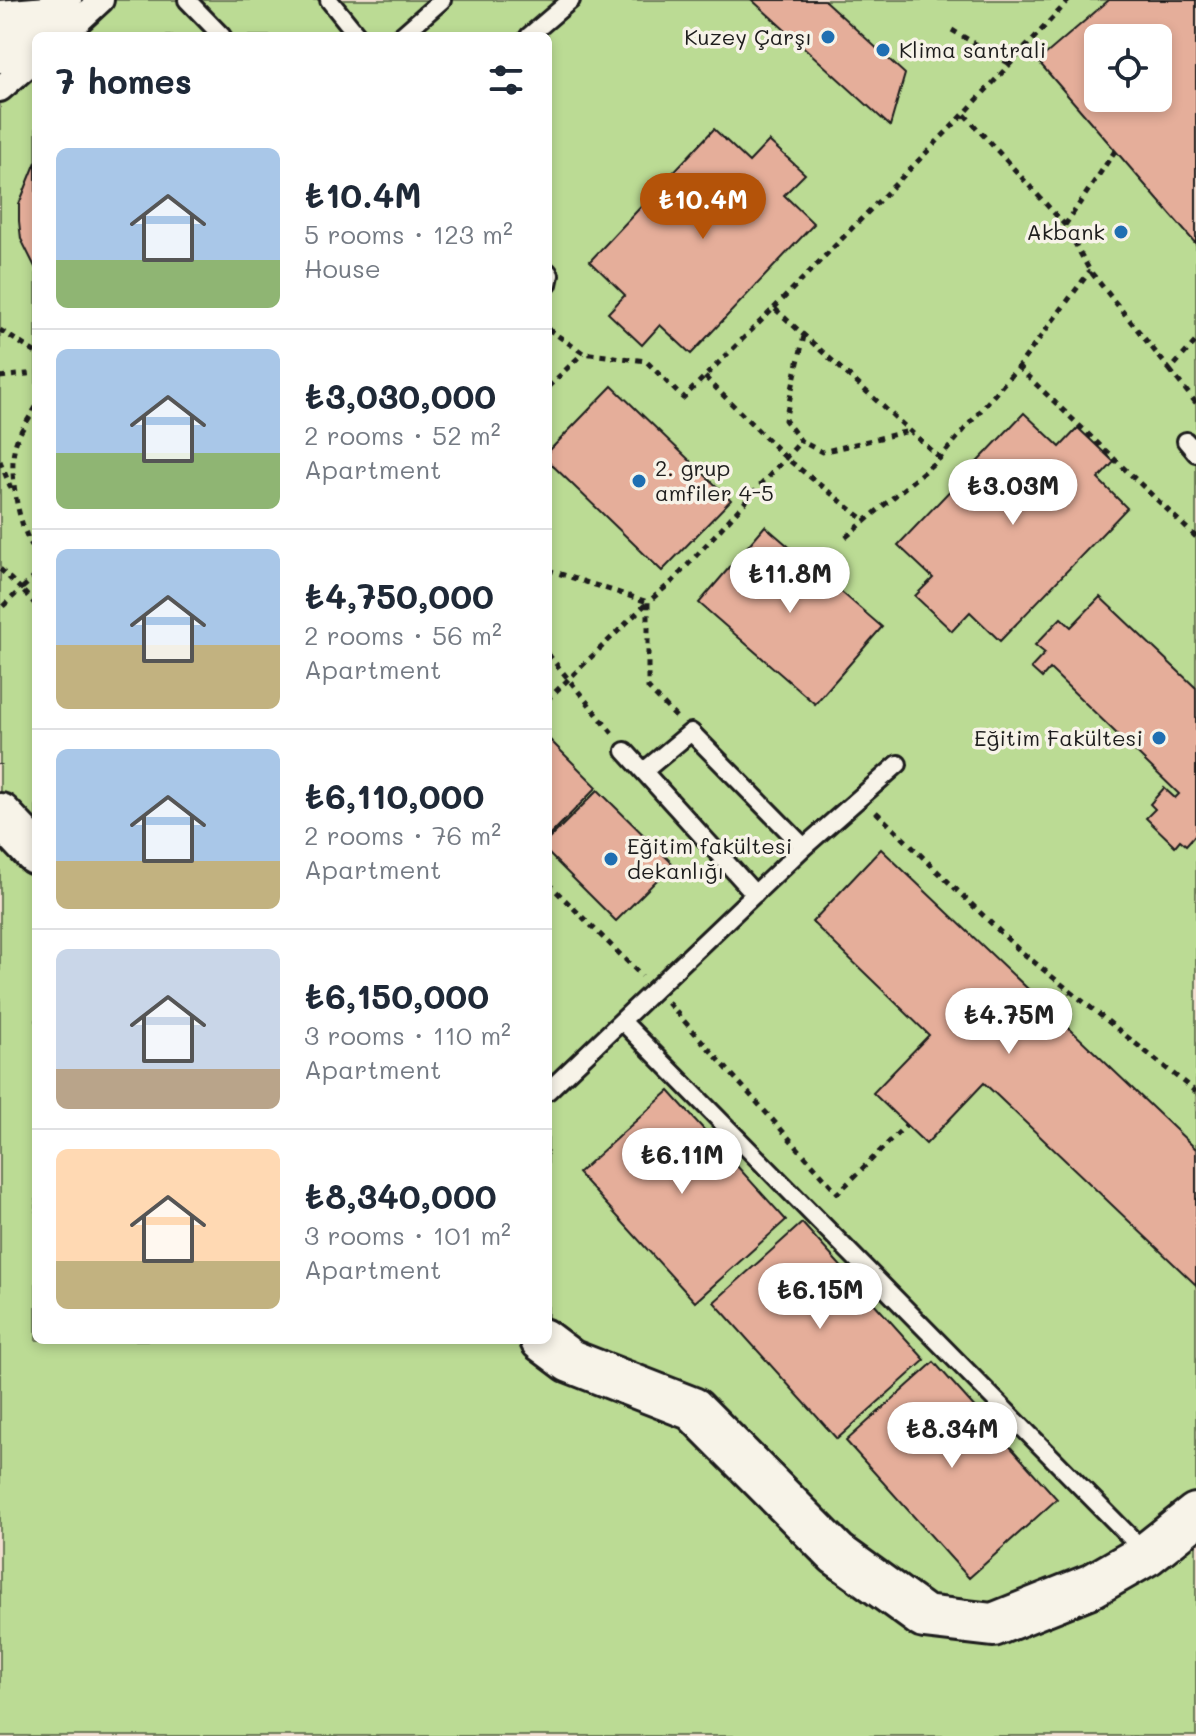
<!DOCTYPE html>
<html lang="en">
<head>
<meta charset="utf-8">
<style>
  :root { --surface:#fff; --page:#f6f6f7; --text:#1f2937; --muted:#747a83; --line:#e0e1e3; --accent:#b45309 }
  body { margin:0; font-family:Mali,sans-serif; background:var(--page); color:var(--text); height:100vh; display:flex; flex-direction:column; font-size:30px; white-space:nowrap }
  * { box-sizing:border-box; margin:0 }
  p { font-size:26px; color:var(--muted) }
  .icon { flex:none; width:44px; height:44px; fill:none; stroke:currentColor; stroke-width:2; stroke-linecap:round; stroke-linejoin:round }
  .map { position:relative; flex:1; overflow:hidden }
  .drawer { position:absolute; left:32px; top:32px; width:520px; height:1312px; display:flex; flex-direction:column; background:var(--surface); border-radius:12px; box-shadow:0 4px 12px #0003 }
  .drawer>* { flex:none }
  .fabs { position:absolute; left:1084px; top:24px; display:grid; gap:16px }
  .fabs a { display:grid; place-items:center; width:88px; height:88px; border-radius:12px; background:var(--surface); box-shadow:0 4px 12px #0003; font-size:40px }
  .price { position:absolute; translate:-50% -68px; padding:0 18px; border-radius:28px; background:#fff; color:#222; font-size:26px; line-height:52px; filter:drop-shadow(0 2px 4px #0008) }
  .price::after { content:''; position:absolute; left:50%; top:48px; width:24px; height:18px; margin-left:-12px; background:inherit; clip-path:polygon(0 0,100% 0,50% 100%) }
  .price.selected { background:var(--accent); color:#fff }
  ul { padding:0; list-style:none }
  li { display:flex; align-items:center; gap:24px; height:200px; padding:0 24px }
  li+li { border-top:2px solid var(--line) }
  li span { display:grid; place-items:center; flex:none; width:224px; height:160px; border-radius:12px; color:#555 }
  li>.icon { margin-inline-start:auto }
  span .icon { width:96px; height:96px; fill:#fffc; stroke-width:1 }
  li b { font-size:34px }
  h2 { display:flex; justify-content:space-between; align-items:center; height:96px; padding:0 24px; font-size:34px }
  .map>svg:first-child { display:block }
</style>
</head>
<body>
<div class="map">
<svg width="1196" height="1736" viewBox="0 0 1196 1736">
  <rect width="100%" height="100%" fill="#f2ded1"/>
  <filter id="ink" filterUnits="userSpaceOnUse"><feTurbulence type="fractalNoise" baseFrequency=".0125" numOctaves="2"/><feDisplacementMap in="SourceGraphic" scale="16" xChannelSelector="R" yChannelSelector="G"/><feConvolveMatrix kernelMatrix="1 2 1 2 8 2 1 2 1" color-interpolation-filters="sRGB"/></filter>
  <g filter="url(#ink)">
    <path fill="#bbdb94" stroke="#6c7c58" stroke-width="2" fill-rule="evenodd" d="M0,0H1196V1736H0ZM36,36H548V1340H36ZM1098,38H1158V98H1098Z"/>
    <path fill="#e5ae9a" stroke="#1c1c1c" stroke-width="2" fill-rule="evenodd" d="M752,0H824L905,74L890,126Z
      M1109,0H1196V244L1038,61ZM1098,38H1158V98H1098Z
      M714,129L749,162L769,141L805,174L784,195L814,224L691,354L660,325L642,345L608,313L625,295L590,261Z
      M36,162V269L21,239L19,221V204Z
      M612,386L731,500L662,571L548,461V452Z
      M1024,413L1060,447L1078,428L1114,462L1098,479L1127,508L1000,641L970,612L952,631L915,596L933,578L898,545Z
      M765,526L882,627L815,704L699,603Z
      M1100,597L1196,688V834L1186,845L1180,840L1175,846L1146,818L1155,809L1150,804L1164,788L1175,798L1179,794L1050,669L1042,678L1031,668L1045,653L1035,645L1061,618L1071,627Z
      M548,738L597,787L548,837Z
      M598,790L673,864L616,921L548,853V840Z
      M881,849L1196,1149V1285L984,1083L926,1144L873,1093L929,1035L812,922Z
      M669,1091L786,1220L695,1302L578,1173Z
      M802,1223L925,1360L837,1439L714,1302Z
      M934,1362L1057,1499L969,1578L846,1441Z"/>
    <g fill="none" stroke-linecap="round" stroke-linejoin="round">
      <defs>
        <path id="service" d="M187,0L222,36
          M329,0L358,36
          M401,36L442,0
          M529,36L571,0
          M548,272L550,275L548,284
          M1186,441L1196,453
          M625,751L755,894
          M644,771L691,732L804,847
          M622,1021L1146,1553
          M548,1091L804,847L898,764"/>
        <path id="pedestrian" d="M62,36L101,0
          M0,89L36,58"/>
        <path id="minor" d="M0,18L47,14
          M0,55L64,0"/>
        <path id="tertiary" d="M0,815L36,853
          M542,1340L570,1361L693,1409L837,1554L924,1617L993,1625L1093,1585L1147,1554L1196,1515"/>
      </defs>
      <use href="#service" stroke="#1c1c1c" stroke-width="22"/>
      <use href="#pedestrian" stroke="#1c1c1c" stroke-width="30"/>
      <use href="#minor" stroke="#1c1c1c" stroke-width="40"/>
      <use href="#tertiary" stroke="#1c1c1c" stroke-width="48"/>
      <path stroke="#1c1c1c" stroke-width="5" stroke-dasharray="6 6" stroke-linecap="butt" d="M1069,0L964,114L1065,225L1090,271L1170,370L1196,341
        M952,30L1010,64
        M1065,225L1115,151
        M774,308L964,114
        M548,329L583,353L646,361L683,398L774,308L940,458
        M0,330L36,353
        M804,336L785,420L801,441L822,452L909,431
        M1018,367L1196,537
        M1170,370L1196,403
        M0,377L36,373
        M705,377L786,458L866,521
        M548,387L583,353
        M36,407C29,419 18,433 15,446C8,471 19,532 36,551
        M0,461L12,491
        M846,537L940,458L1018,367L1090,271
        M0,569L21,589L0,609
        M548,570L648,602L548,699
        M36,576L21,589L36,605
        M548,654L613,734
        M676,717L648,688V602L673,581L801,441
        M0,764V765
        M876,812L1019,950L1196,1092
        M548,883L642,976
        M668,1003L838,1193L906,1125"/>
      <use href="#service" stroke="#f7f3e8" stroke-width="16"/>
      <use href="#pedestrian" stroke="#f7f3e8" stroke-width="24"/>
      <use href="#minor" stroke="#f7f3e8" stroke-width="34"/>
      <use href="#tertiary" stroke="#f7f3e8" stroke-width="42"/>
    </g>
  </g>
  <g fill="#1f6fb2" stroke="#f7f3e8" stroke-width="3">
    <circle cx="828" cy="37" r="8"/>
    <circle cx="883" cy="50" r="8"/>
    <circle cx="1121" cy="232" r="8"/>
    <circle cx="639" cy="481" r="8"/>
    <circle cx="1159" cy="738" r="8"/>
    <circle cx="611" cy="859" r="8"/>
  </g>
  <g text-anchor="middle" stroke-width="7" stroke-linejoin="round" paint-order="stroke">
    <g font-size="22" fill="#1c1c1c" stroke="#f7f3e8" text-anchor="end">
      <text x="812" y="45">Kuzey Çarşı</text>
      <text x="899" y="58" text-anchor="start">Klima santrali</text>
      <text x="1105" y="240">Akbank</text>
      <text x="655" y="476" text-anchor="start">2. grup<tspan x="655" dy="25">amfiler 4-5</tspan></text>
      <text x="1143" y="746">Eğitim Fakültesi</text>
      <text x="627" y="854" text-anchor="start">Eğitim fakültesi<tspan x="627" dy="25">dekanlığı</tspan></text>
    </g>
  </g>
</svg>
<div class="fabs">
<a><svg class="icon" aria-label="locate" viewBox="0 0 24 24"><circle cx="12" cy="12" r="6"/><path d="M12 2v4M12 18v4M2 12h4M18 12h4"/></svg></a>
</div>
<b class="price selected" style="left:703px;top:241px">₺10.4M</b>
<b class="price" style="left:1013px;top:527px">₺3.03M</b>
<b class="price" style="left:790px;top:615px">₺11.8M</b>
<b class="price" style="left:1009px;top:1056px">₺4.75M</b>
<b class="price" style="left:682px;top:1196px">₺6.11M</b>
<b class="price" style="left:820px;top:1331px">₺6.15M</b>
<b class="price" style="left:952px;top:1470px">₺8.34M</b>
<section class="drawer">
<h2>7 homes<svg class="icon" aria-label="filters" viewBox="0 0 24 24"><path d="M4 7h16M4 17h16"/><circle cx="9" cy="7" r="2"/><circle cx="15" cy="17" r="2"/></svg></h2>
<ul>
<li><span style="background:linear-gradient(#a9c7e8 70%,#8fb573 0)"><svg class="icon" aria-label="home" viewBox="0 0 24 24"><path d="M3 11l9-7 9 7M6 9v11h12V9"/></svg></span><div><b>₺10.4M</b><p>5 rooms · 123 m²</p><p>House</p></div></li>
<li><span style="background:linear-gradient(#a9c7e8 65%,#8fb573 0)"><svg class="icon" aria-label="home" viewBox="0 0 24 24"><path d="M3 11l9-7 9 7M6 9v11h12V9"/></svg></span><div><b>₺3,030,000</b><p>2 rooms · 52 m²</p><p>Apartment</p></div></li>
<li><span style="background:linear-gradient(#a9c7e8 60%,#c2b280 0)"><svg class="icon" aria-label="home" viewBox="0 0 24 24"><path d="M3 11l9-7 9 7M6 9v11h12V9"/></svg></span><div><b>₺4,750,000</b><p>2 rooms · 56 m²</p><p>Apartment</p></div></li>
<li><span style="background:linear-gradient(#a9c7e8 70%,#c2b280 0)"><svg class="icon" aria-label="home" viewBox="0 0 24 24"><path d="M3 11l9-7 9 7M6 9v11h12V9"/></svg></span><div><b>₺6,110,000</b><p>2 rooms · 76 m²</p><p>Apartment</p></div></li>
<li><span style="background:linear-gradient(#c9d6e8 75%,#b9a48a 0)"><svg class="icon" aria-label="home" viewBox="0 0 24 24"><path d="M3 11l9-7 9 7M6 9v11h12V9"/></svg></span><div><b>₺6,150,000</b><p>3 rooms · 110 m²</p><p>Apartment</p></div></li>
<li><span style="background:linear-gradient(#ffd9b3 70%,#c2b280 0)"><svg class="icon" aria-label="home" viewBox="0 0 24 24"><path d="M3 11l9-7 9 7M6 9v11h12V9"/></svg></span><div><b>₺8,340,000</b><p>3 rooms · 101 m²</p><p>Apartment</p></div></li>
</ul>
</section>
</div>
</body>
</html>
